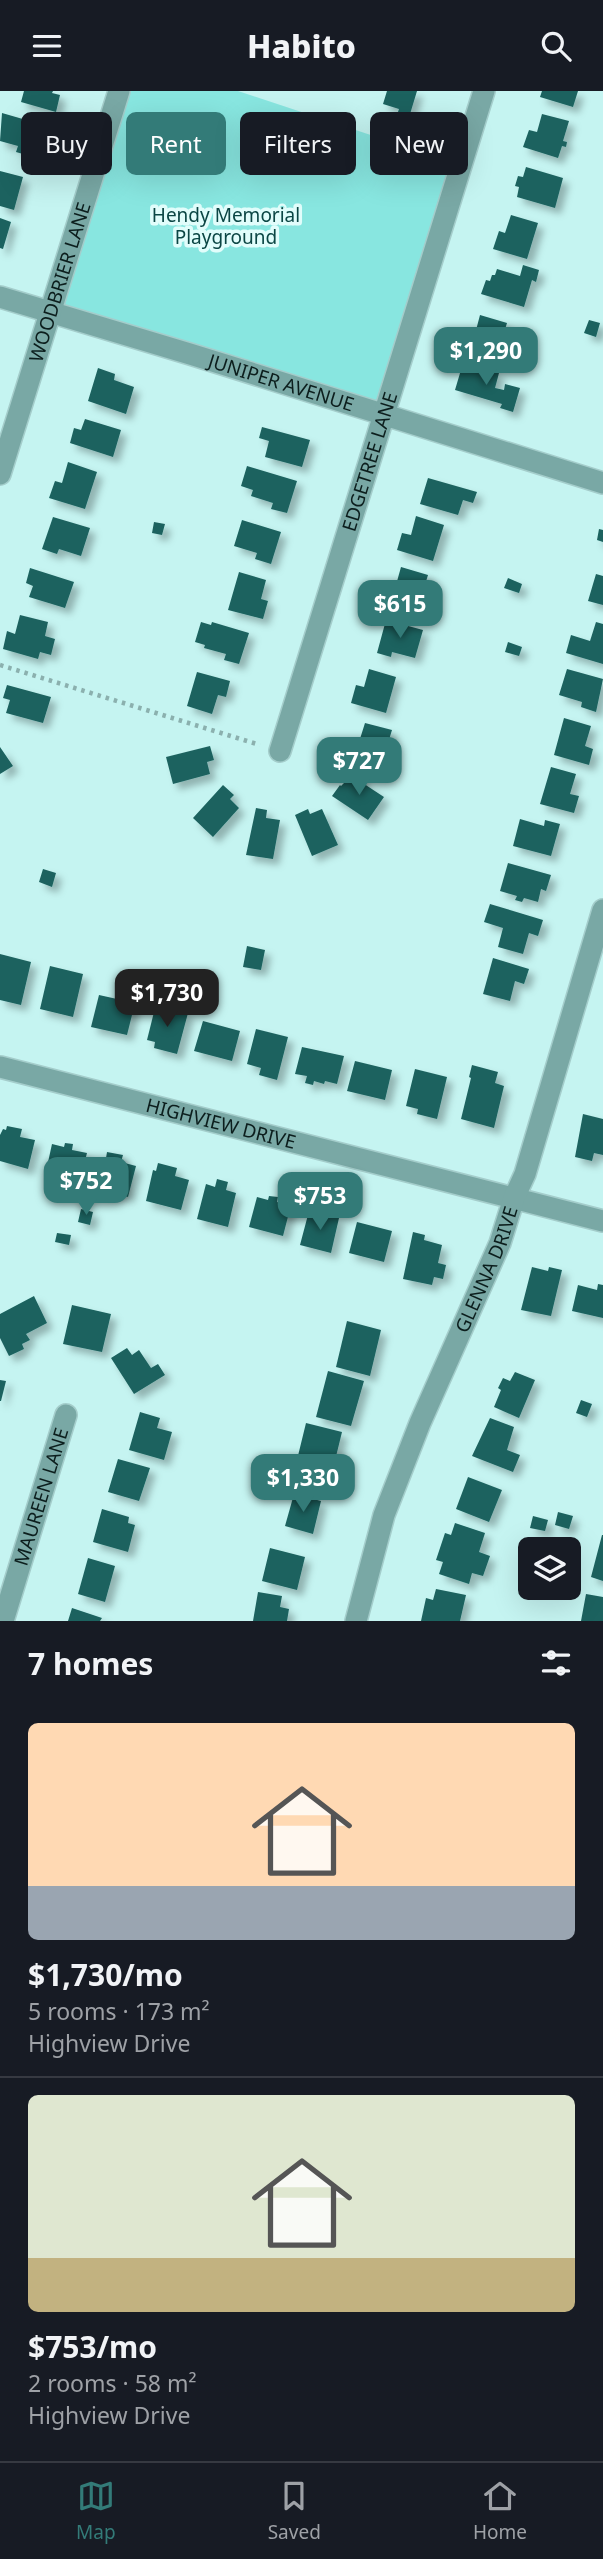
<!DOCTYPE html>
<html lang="en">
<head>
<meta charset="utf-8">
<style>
  :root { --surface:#171b24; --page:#242831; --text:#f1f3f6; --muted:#9ea1a6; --line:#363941; --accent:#337b78 }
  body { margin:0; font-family:"Noto Sans",sans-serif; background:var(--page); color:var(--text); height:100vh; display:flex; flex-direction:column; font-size:26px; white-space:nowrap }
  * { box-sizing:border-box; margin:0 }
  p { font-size:23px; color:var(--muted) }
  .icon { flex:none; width:38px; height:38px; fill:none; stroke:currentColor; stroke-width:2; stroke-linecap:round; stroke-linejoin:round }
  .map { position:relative; height:1530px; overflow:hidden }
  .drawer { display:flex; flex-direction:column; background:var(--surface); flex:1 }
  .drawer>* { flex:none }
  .hud { position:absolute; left:21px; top:21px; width:562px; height:63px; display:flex; gap:14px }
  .tools { position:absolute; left:518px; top:1446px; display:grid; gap:14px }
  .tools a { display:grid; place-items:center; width:63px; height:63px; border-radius:10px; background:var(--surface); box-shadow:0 7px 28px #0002; font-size:35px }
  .price { position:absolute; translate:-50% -60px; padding:0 16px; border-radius:14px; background:var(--accent); color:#fff; font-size:23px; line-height:46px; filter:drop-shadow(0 2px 4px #0008) }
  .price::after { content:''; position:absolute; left:50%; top:42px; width:21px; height:16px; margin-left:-10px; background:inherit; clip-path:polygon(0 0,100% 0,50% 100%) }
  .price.current { background:#222; color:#fff }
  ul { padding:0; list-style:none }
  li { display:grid; align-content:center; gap:14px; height:371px; padding:0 28px }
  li+li { border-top:2px solid var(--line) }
  li span { display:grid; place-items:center; height:217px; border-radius:10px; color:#555 }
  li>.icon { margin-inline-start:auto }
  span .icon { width:126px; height:126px; fill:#fffc; stroke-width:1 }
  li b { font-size:30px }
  h2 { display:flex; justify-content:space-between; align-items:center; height:84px; padding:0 28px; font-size:30px }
  .tag { padding:0 24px; border-radius:10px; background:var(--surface); box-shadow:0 7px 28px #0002; font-size:24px; line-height:63px }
  .tag.current { background:var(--accent); color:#fff }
  header { display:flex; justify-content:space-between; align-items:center; height:91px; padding:0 28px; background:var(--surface); font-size:32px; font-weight:800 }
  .dock { display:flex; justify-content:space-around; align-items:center; height:98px; border-top:2px solid var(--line); background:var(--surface); font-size:19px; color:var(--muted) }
  .dock a { display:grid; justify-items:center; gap:4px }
  .dock .current { color:var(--accent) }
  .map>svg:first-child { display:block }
</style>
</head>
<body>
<header><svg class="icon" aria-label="menu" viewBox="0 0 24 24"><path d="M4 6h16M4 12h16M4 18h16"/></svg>Habito<svg class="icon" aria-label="search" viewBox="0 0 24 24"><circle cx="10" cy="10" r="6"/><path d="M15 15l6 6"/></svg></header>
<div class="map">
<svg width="603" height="1530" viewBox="0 0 603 1530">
  <defs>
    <filter id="shadow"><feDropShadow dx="6" dy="6" stdDeviation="3.5" flood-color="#0004"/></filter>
  </defs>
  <rect width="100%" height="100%" fill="#c5f4f1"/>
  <path fill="#88e6e0" d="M119,0H238L461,74L384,325L51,222Z"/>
  <path fill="#1c625f" filter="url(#shadow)" d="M24,0H53L52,2L60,4L56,21L21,11Z
    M387,0H417L404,43L381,36L385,24L396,27L399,18L383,13Z
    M542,0H578L573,16L540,6Z
    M2,22L40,33L30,65L16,61L18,55L0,50Z
    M542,23L569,30L563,50L567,51L566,56L562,55L558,67L523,56L529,39L537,41Z
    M526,76L563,87L555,117L517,106L519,96L515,95L518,85L523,86Z
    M0,80L23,86L14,119L0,115Z
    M511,124L538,132L527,168L493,158L499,140L505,142Z
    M0,127L11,131L3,158L0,157Z
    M523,174L539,179L536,191L532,189L524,216L481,203L486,189L490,190L492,184H495L497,178L520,185Z
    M480,224L507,232L496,268L462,259L468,241L475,243Z
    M589,229L600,232L596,246L584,242Z
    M463,272L499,282L495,297L504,299L505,293L520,297L513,321L500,317L502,313L455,299Z
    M98,277L115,283L114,289L134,296L126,323L88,310Z
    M85,328L121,339L113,366L70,352L74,337L81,339Z
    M262,336L310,349L302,376L265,366L269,350L259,347Z
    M68,371L97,381L85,418L49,407L55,390L62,392Z
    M247,375L297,390L287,422L271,418L273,412L251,405L253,399L241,395Z
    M428,387L477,401L473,412L463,409L458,424L420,413Z
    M416,425L444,434L433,470L397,459L402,442L411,444Z
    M53,426L90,437L81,465L59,458L57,463L42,458Z
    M242,429L281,441L271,473L255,468L257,462L234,455Z
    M154,431L165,433L162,444L152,442Z
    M599,438L603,439V451L597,449Z
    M401,476L428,484L417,520L383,510L388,492L396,494Z
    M30,477L74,491L65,517L29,506L33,495L26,492Z
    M239,481L266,489L261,508L268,510L263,528L228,519Z
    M596,483L603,485V514L588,510Z
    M508,487L522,493L519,502L504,497Z
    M20,524L48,531L45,545L55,548L51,564L40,561L38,568L3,558L7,540L15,543Z
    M386,529L423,539L415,567L392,561L391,566L377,562Z
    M201,531L211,534L212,531L249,542L239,573L224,569L226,563L204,557L205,554L195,551Z
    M596,531L603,533V573L566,562L571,544L590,550Z
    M508,551L522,556L519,565L505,561Z
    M369,578L396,586L386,622L351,612L356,594L364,596Z
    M567,578L603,588L596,621L581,616L582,611L559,604Z
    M197,581L230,590L226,606L218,604L212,623L187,615Z
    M7,594L51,606L43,632L6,622L10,609L3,607Z
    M564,627L591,635L585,655L593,658L589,674L554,664Z
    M365,632L392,639L381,675L347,666L352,649L359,651Z
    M210,655L214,669L207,671L210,683L173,693L166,666Z
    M0,656L13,675L0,683Z
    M551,676L576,683L570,703L579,705L574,722L540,713Z
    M352,685L384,706L368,729L332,705L340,694L341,695L345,691L347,692Z
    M223,694L234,704L230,708L239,717L213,746L193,727Z
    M256,717L267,719L266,727L280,729L273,768L246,764Z
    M308,718L310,723L322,718L338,754L312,765L295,724Z
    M520,728L544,735L545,729L560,733L551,765L513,755Z
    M508,772L551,784L546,800L541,798L538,811L524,807L522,811L515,809L517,805L500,800Z
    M43,778L56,782L52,796L39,791Z
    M490,813L543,829L538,845L529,842L523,863L498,856L503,837L484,831Z
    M247,855L265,859L261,879L243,876Z
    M0,863L31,871L21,914L0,909Z
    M493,867L529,878L524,893L515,890L510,910L483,903Z
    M50,875L83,883L73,926L40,918Z
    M99,904L135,912L127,944L91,936Z
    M156,913L188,922L177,963L154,957L155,951L147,949Z
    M203,930L240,940L232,970L194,960Z
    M256,938L288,946L277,989L259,984L261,977L247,973Z
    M302,956L344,965L337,993L325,990L324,993L314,990L313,994L305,992L307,985L295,983Z
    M355,970L392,979L385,1009L347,1000Z
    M472,974L498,981L495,992L504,995L494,1037L461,1028L471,987L469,986Z
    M415,978L447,986L437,1028L417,1023L418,1018L406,1015Z
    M583,1023L603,1028V1064L594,1062L592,1070L575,1066Z
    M7,1035L22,1038L20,1046L35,1049L28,1078L0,1070V1044L3,1038L6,1039Z
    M65,1052L73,1053L72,1059L87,1062L79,1093L45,1085L52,1053L64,1056Z
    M107,1061L123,1064L121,1071L136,1075L128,1106L93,1097L101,1066L106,1067Z
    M158,1072L177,1077L175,1085L189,1089L181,1119L146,1110L153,1079L156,1080Z
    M217,1088L228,1091L226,1099L236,1102L228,1136L197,1128L206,1093L215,1096Z
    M269,1105L278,1106L277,1111L291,1114L283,1145L249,1136L257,1106L268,1109Z
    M81,1118L93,1121L90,1134L78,1131Z
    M309,1120L339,1127L331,1162L300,1154Z
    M357,1131L392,1140L384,1171L349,1162Z
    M413,1141L425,1144L424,1149L442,1154L438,1172L446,1174L443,1188L434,1186L432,1194L403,1188Z
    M57,1142L71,1144L69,1154L55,1151Z
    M532,1176L548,1180L549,1176L562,1179L551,1225L521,1219Z
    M598,1193L603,1194V1227L572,1220L578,1194L597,1199Z
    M34,1205L47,1232L26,1243L30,1249L22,1253L24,1258L9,1265L0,1247V1223Z
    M72,1214L111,1223L102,1261L63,1253Z
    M347,1230L381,1239L370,1285L336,1276Z
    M127,1257L132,1264L139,1259L151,1277L158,1273L165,1284L134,1303L111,1267Z
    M328,1280L364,1290L351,1335L316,1326Z
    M515,1281L535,1289L519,1327L494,1316L501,1299L498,1297L503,1287L510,1290Z
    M0,1289L6,1290L1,1310H0Z
    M581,1309L592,1313L587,1326L576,1322Z
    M140,1321L160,1327L157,1337L172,1341L164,1369L129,1359Z
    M490,1327L514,1336L507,1359L520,1364L513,1381L472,1365Z
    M306,1332L342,1341L331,1386L295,1377Z
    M118,1368L150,1377L139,1410L108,1401Z
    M468,1386L502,1399L489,1431L456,1418Z
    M294,1403L321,1410L313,1443L285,1435Z
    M102,1418L129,1426L128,1432L135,1434L128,1461L93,1451Z
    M558,1421L573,1425L569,1438L555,1434Z
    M533,1425L548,1429L545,1440L530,1437Z
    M455,1432L485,1442L479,1461L490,1465L483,1485L472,1482L469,1493L439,1483L443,1471L436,1469L445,1442L451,1444Z
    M602,1444H603V1490L591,1486Z
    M270,1457L305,1466L297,1499L262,1490Z
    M88,1467L115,1475L105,1511L78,1503Z
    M436,1498L466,1504L460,1530H421L426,1507L433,1509Z
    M258,1501L282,1505L280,1516L289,1518L287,1530H253Z
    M586,1503L603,1506V1530H581Z
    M72,1517L102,1527L100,1530H68Z"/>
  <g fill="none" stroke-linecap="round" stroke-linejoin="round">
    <defs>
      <g id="minor">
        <path id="s1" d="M0,206L190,263L603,392"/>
        <path id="s2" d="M0,383L119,0"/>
        <path id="s3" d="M280,660L484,0"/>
        <path id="s4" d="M0,976L603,1130"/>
        <path id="s5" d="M3,1530L66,1324"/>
        <path id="s6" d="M356,1530L384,1424L420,1332L500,1152L514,1107L525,1083L603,819"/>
      </g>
    </defs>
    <use href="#minor" stroke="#a4cdcb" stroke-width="24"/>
    <path stroke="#8bb0ae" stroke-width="4.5" stroke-dasharray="3.5 5" stroke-linecap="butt" d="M0,574L260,654"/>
    <use href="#minor" stroke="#79a8a5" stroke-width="21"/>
  </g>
  <g text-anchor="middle" stroke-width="7" stroke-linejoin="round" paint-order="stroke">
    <g font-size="19" fill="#0b4644" stroke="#e1fdfb">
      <text x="226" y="131">Hendy Memorial<tspan x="226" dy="22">Playground</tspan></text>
    </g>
    <g font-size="19" fill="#0c1e1d" stroke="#e1fdfb">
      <text dy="7" stroke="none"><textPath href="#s2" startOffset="201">WOODBRIER LANE</textPath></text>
      <text dy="7" stroke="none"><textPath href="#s1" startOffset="294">JUNIPER AVENUE</textPath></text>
      <text dy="7" stroke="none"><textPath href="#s3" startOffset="303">EDGETREE LANE</textPath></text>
      <text dy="7" stroke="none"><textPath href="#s4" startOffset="228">HIGHVIEW DRIVE</textPath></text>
      <text dy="7" stroke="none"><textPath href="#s6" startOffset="376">GLENNA DRIVE</textPath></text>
      <text dy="7" stroke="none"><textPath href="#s5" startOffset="130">MAUREEN LANE</textPath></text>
    </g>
  </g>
</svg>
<div class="tools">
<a><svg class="icon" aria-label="layers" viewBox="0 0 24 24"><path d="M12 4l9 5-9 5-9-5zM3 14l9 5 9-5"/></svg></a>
</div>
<b class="price" style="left:486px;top:296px">$1,290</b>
<b class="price" style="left:400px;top:549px">$615</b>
<b class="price" style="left:359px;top:706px">$727</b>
<b class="price current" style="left:167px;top:938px">$1,730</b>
<b class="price" style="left:86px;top:1126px">$752</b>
<b class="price" style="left:320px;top:1141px">$753</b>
<b class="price" style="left:303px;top:1423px">$1,330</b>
<div class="hud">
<a class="tag">Buy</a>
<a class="tag current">Rent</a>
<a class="tag">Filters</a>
<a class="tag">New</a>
</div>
</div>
<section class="drawer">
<h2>7 homes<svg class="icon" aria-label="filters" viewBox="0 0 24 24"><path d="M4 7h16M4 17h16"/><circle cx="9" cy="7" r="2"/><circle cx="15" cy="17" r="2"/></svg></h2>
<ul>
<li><span style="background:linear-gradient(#ffd9b3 75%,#9aa5b1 0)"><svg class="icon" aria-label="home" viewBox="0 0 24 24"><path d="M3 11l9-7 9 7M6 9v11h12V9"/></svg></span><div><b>$1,730/mo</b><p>5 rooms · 173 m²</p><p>Highview Drive</p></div></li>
<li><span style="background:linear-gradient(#dfe7d0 75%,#c2b280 0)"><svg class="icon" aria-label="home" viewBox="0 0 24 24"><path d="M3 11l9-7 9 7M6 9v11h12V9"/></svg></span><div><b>$753/mo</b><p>2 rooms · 58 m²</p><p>Highview Drive</p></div></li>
</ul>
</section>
<nav class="dock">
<a class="current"><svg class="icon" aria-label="map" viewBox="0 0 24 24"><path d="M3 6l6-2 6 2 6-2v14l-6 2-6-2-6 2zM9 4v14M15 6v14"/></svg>Map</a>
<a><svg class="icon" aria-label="saved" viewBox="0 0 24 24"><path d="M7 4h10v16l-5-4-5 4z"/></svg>Saved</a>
<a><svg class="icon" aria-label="home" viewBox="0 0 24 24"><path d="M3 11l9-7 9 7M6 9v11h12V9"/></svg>Home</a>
</nav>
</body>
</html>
